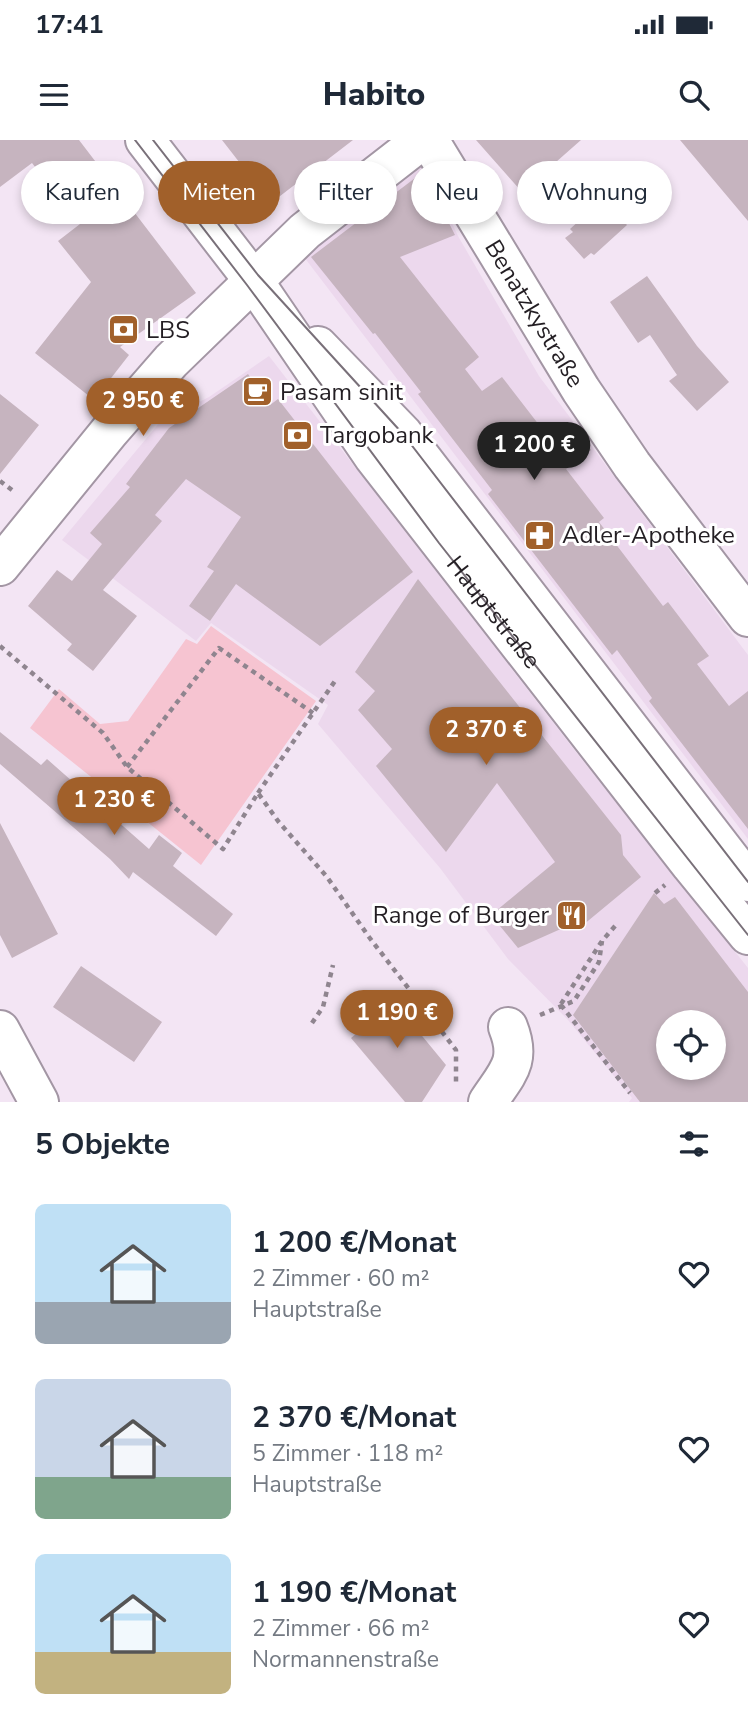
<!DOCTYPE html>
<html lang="de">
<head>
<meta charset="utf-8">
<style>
  :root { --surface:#fff; --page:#f2f2f3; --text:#1f2937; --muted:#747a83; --accent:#a1602a }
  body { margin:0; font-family:"Nunito Sans",sans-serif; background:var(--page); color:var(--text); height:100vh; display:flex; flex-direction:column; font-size:26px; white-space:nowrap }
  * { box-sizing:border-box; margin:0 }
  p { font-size:23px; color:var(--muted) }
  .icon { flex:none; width:38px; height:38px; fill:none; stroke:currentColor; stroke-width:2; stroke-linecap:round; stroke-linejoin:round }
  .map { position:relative; height:962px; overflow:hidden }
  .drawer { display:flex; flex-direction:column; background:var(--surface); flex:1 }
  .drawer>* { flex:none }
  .hud { position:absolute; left:21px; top:21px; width:707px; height:63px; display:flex; gap:14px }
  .tools { position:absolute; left:656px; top:870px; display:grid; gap:14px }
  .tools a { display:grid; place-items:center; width:70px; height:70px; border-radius:50%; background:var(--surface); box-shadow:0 4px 10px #0003; font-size:35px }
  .price { position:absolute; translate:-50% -60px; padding:0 16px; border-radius:24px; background:var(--accent); color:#fff; font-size:23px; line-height:46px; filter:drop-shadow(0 2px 4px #0008) }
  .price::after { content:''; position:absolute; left:50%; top:42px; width:21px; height:16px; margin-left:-10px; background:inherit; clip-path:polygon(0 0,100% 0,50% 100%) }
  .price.active { background:#222; color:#fff }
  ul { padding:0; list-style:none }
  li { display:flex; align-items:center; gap:21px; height:175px; padding:0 35px }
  li span { display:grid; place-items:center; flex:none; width:196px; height:140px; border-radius:10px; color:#555 }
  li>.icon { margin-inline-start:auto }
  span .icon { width:84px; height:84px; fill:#fffc; stroke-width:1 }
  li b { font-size:30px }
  h2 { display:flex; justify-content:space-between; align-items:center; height:84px; padding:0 35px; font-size:30px }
  .pill { padding:0 24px; border-radius:32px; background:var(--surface); box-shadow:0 4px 10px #0003; font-size:24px; line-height:63px }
  .pill.active { background:var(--accent); color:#fff }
  .status { display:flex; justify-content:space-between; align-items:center; height:49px; padding:0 35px; background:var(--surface); direction:ltr }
  .status svg { height:19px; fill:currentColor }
  header { display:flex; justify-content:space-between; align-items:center; height:91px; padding:0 35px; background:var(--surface); font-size:32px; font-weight:800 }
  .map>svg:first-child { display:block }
</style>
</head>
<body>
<div class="status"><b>17:41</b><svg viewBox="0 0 49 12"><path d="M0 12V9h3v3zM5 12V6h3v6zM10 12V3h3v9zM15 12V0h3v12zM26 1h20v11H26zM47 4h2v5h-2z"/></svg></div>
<header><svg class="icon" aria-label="menu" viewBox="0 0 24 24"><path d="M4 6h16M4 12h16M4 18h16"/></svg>Habito<svg class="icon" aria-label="search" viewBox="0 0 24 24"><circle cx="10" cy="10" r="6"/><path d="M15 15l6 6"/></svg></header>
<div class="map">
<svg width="748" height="962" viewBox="0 0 748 962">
  <rect width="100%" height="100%" fill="#f3e5f4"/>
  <path fill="#ecd8ed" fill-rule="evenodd" d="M423,23L458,96L539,236L748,515V699L304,117Z
    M269,216L576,612L748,828V962H629L632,958L568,880L508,819L440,728L318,584L328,565L211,483L196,501L62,400L160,282L209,257ZM668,882H714V928H668Z"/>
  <path fill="#f6c4d1" d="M211,486L316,561L201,725L30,588L59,549L100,584L128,581L186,499L197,504Z"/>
  <path fill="#c6b4bf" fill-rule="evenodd" d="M0,0H79L196,153L120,207L129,215L94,260L35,213L91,142L58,101L80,84L32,23L0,47Z
    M222,0H353L271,63Z
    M476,0H581L522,52Z
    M680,0H748V81Z
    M423,32L455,95L400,117L479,217L465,229L482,251L502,237L553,303L573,287L591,310L566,329L604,378L599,382L663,466L668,462L709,516L697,524L729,566L748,551V689L649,561L652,558L617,510L612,515L488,354L492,350L418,254L421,252L375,193L373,194L311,117Z
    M603,59L627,85L594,115L591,113L584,119L565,98L573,92L570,89Z
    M647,136L697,206L729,242L697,271L669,241L677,235L650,195L638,203L610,162Z
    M248,234L270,265L278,259L413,432L320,506L236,444L210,481L189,466L214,431L207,427L241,377L186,339L155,375L162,381L103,450L137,476L93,531L67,510L72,504L28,466L57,430L72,441L102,404L90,393L130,347L126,344L169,288Z
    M0,254L39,285L0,334Z
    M418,439L621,695L623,715L641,737L577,790L572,784L518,808L491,775L555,722L497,643L446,712L376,626L392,609L358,570L375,551L355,532Z
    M0,592L41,625L47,619L149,709L159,695L182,713L173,726L233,774L216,796L133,732L129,739L110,719L0,624Z
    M0,683L58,794L12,818L0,795Z
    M654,753L664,764L675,757L748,852V962H640L573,875ZM668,882H714V928H668Z
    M81,826L162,882L134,922L53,867Z
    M377,857L389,868L395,863L446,925L422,962H405L351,898L357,893L347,880Z"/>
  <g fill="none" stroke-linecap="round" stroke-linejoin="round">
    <defs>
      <g id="minor">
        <path d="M145,0L253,140L373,316L691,725L748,795"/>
        <path id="s1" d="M429,0L581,250L632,325L748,477"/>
        <path d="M318,206L403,294L748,742"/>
        <path d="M0,426L109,292L171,221L305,91L422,0"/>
        <path d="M0,890L39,962"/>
        <path d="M488,962C507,933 522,922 508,887"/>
      </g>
    </defs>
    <use href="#minor" stroke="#a396a4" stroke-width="42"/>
    <path stroke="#8f858f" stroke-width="4.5" stroke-dasharray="5 5" stroke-linecap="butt" d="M0,341L16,353
      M0,506L103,593L127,627L223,709L258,653L278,681L327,737L369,797L456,910V945
      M127,627L219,508L313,573
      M258,653L335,541
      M655,753L665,745
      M561,864L602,801L616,785
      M561,865L630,953
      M540,875L574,861L599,822L602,801
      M312,883L323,867L333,825"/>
    <use href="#minor" stroke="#fff" stroke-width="38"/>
    <g stroke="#797079" stroke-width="2">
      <path id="s2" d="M135,0L247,145L439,403L748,795"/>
      <path d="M153,0L258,135L403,294L748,742"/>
    </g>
  </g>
  <defs>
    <symbol id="bank-square" viewBox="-11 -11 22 22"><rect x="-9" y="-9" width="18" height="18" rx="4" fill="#a1602a" stroke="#fff"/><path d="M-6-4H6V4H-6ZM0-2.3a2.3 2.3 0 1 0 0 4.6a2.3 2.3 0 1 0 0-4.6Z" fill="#fff"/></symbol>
    <symbol id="cafe-square" viewBox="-11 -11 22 22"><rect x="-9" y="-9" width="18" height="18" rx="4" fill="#a1602a" stroke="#fff"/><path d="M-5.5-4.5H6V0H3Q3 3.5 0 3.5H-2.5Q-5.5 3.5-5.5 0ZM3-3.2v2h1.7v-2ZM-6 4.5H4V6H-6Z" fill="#fff"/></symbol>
    <symbol id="pharmacy-square" viewBox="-11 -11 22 22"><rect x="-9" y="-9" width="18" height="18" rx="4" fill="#a1602a" stroke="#fff"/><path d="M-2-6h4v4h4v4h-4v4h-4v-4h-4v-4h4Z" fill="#fff"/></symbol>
    <symbol id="restaurant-square" viewBox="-11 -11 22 22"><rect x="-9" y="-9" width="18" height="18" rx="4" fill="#a1602a" stroke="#fff"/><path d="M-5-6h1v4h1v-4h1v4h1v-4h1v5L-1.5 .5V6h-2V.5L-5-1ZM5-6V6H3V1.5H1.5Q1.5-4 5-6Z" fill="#fff"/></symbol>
  </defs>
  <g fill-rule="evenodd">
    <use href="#bank-square" x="106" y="172" width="35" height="35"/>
    <use href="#cafe-square" x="240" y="234" width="35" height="35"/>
    <use href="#bank-square" x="280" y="278" width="35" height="35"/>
    <use href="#pharmacy-square" x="522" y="378" width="35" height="35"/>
    <use href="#restaurant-square" x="554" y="758" width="35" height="35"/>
  </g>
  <g text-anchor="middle" stroke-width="6" stroke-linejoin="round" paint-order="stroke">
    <g font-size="24" fill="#231e23" stroke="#fff">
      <text dy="8" stroke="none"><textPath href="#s1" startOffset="203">Benatzkystraße</textPath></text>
      <text dy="8" stroke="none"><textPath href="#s2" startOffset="593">Hauptstraße</textPath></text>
    </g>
    <g font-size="24" fill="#231e23" stroke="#fff" text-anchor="start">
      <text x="146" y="198">LBS</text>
      <text x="280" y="260">Pasam sinit</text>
      <text x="320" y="303">Targobank</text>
      <text x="562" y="403">Adler-Apotheke</text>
      <text x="549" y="783" text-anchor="end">Range of Burger</text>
    </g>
  </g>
</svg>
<div class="tools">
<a><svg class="icon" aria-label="locate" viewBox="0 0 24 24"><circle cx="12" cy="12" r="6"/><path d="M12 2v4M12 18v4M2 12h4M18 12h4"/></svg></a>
</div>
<b class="price" style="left:143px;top:298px">2 950 €</b>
<b class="price active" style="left:534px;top:342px">1 200 €</b>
<b class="price" style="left:486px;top:627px">2 370 €</b>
<b class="price" style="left:114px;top:697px">1 230 €</b>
<b class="price" style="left:397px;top:910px">1 190 €</b>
<div class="hud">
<a class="pill">Kaufen</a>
<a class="pill active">Mieten</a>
<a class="pill">Filter</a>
<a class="pill">Neu</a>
<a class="pill">Wohnung</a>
</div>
</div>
<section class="drawer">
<h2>5 Objekte<svg class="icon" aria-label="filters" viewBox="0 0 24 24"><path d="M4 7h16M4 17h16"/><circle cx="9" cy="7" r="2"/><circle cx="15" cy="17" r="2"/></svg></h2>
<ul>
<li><span style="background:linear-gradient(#bfe0f5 70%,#9aa5b1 0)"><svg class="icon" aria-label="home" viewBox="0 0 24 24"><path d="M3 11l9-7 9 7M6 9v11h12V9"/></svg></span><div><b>1 200 €/Monat</b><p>2 Zimmer · 60 m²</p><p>Hauptstraße</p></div><svg class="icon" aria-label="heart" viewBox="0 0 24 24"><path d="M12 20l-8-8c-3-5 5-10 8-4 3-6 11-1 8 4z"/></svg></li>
<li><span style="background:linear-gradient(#c9d6e8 70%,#7fa58c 0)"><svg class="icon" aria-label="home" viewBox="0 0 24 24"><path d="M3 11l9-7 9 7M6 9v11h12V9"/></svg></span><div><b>2 370 €/Monat</b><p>5 Zimmer · 118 m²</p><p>Hauptstraße</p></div><svg class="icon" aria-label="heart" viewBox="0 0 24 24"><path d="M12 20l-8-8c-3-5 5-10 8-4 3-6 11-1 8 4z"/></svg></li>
<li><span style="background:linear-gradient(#bfe0f5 70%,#c2b280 0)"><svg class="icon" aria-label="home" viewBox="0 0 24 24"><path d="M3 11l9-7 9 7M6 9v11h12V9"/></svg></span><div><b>1 190 €/Monat</b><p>2 Zimmer · 66 m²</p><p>Normannenstraße</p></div><svg class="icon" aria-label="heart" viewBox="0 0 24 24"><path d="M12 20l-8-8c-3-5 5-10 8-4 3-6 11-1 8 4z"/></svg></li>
</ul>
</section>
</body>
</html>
